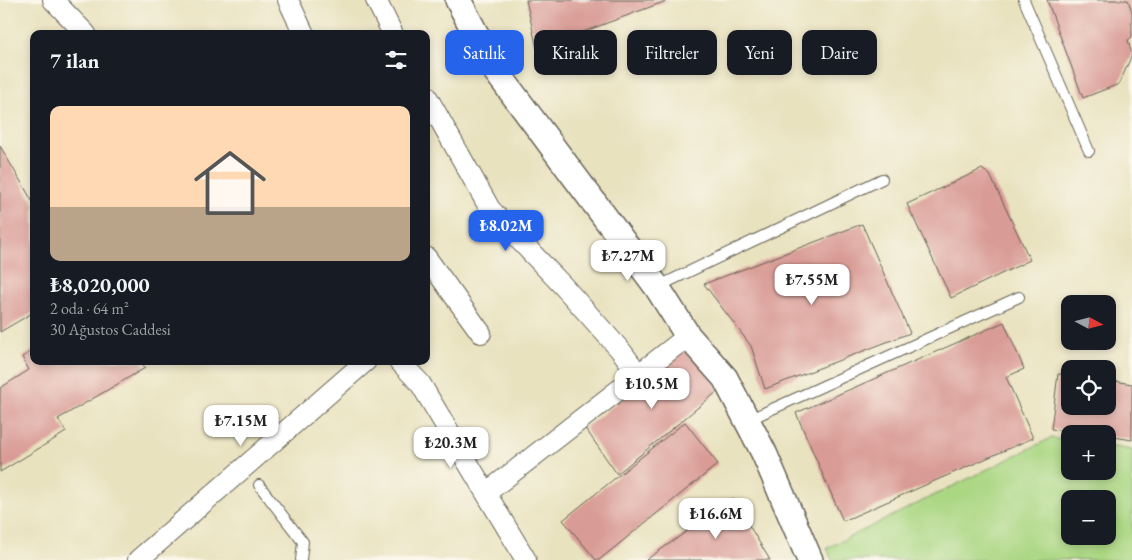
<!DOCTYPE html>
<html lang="tr">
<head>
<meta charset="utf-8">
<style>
  :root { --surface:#171b24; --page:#20242c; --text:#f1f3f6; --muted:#9ea1a6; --line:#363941; --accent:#2563eb }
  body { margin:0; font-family:"EB Garamond",serif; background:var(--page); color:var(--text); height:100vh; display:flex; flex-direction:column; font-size:19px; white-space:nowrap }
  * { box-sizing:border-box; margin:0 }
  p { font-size:16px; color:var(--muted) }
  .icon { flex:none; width:28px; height:28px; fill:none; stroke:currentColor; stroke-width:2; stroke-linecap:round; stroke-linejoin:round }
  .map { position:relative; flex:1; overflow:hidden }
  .sheet { position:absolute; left:30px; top:30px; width:400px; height:335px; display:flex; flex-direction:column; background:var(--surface); border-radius:10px; box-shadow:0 2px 8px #0003 }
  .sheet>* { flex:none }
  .top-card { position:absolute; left:445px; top:30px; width:475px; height:45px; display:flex; gap:10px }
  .needle { width:32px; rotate:97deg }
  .tools { position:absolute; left:1061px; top:295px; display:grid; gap:10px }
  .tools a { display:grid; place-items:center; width:55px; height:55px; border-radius:10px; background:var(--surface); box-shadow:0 2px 8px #0003; font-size:25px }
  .price { position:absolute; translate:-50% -42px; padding:0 11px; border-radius:10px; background:#fff; color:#222; font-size:16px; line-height:32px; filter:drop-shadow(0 1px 2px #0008) }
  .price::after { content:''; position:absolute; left:50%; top:30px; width:15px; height:11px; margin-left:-8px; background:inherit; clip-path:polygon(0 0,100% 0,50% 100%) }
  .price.on { background:var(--accent); color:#fff }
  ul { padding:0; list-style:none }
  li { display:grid; align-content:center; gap:10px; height:265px; padding:0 20px }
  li+li { border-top:1px solid var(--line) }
  li span { display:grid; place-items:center; height:155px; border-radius:10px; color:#555 }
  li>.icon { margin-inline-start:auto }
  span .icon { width:90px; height:90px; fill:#fffc; stroke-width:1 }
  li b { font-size:21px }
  h2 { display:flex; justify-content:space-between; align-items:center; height:60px; padding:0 20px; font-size:21px }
  .chip { padding:0 18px; border-radius:10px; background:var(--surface); box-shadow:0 2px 8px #0003; font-size:18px; line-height:45px }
  .chip.on { background:var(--accent); color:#fff }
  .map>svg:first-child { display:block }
</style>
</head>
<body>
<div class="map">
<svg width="1132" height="560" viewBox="0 0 1132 560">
  <rect width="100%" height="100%" fill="#fbf7ec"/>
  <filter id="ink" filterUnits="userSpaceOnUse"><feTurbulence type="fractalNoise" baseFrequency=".02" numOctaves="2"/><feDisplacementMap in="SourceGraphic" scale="10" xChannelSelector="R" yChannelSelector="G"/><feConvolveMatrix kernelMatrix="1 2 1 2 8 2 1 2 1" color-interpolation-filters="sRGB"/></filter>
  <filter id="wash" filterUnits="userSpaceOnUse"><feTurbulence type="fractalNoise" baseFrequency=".0096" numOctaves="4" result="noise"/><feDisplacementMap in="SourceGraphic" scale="20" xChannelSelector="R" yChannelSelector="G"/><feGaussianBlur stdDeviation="1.12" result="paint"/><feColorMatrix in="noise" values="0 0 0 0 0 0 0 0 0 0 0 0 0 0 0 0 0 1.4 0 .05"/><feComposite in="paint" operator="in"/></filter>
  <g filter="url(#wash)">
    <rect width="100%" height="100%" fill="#e9e2bf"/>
    <path fill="#abd783" stroke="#647a50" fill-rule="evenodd" d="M1051,438L1070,441V471H1108V446L1132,450V560H832L827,548ZM1070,499H1108V536H1070Z"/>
    <g id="blocks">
      <path fill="#d99b95" d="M526,0H669L537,49Z
        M1047,0H1128L1132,12V37L1128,40L1132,55L1119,84L1083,98Z
        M0,146L34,204V312L0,332Z
        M982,169L990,175L1030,260L951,298L907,204Z
        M862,224L910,333L765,389L751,346L704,284Z
        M1004,322L1024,369L1006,377L1033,438L843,521L796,413Z
        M34,350V361H141L145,368L58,419L66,432L0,472V388L29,370L22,357Z
        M682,351L702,356L718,391L617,474L585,428Z
        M1058,374L1070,375V406H1108V380L1132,384V440L1108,436V434H1087L1051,429Z
        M685,422L718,464L599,560H596L563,520Z
        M733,499L770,560H646Z"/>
    </g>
  </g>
  <g filter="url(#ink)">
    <use href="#blocks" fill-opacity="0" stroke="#646155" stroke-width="1"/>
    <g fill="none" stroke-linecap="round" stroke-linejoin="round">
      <defs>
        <path id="service" d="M1024,0L1089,151
          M657,287L882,179
          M748,420L1019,297
          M259,485L303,542L301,560"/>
        <path id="minor" d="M53,0L86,34
          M288,0L304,34
          M376,0L393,34
          M426,95L490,209L565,288L622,352L638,374
          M426,257L481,333
          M399,361L420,383L526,560
          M486,493L688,336
          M138,560L366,361"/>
        <path id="tertiary" d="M458,0L493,67L657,287L688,336L725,378L764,453L810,560"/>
      </defs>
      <use href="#service" stroke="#646155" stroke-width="12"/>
      <use href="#minor" stroke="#646155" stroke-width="22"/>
      <use href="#tertiary" stroke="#646155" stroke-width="28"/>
      <use href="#service" stroke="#fff" stroke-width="10"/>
      <use href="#minor" stroke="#fff" stroke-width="20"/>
      <use href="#tertiary" stroke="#fff" stroke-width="25"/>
    </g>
  </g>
</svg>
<div class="tools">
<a><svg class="needle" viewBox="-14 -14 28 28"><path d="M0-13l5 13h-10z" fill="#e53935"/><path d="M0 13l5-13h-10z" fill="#9ea1a6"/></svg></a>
<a><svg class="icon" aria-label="locate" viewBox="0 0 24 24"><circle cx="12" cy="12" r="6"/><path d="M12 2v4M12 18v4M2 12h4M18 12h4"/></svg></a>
<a>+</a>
<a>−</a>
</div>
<b class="price on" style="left:506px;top:252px">₺8.02M</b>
<b class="price" style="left:628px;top:282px">₺7.27M</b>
<b class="price" style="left:812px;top:306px">₺7.55M</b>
<b class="price" style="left:652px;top:410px">₺10.5M</b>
<b class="price" style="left:241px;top:447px">₺7.15M</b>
<b class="price" style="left:451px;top:469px">₺20.3M</b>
<b class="price" style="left:716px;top:540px">₺16.6M</b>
<div class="top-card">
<a class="chip on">Satılık</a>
<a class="chip">Kiralık</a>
<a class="chip">Filtreler</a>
<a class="chip">Yeni</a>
<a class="chip">Daire</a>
</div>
<section class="sheet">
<h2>7 ilan<svg class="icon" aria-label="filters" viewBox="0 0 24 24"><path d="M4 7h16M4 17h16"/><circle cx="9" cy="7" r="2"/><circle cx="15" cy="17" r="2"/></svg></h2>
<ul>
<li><span style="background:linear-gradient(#ffd9b3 65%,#b9a48a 0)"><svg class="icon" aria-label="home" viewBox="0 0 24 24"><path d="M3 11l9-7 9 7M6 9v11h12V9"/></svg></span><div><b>₺8,020,000</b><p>2 oda · 64 m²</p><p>30 Ağustos Caddesi</p></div></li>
</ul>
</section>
</div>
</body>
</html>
